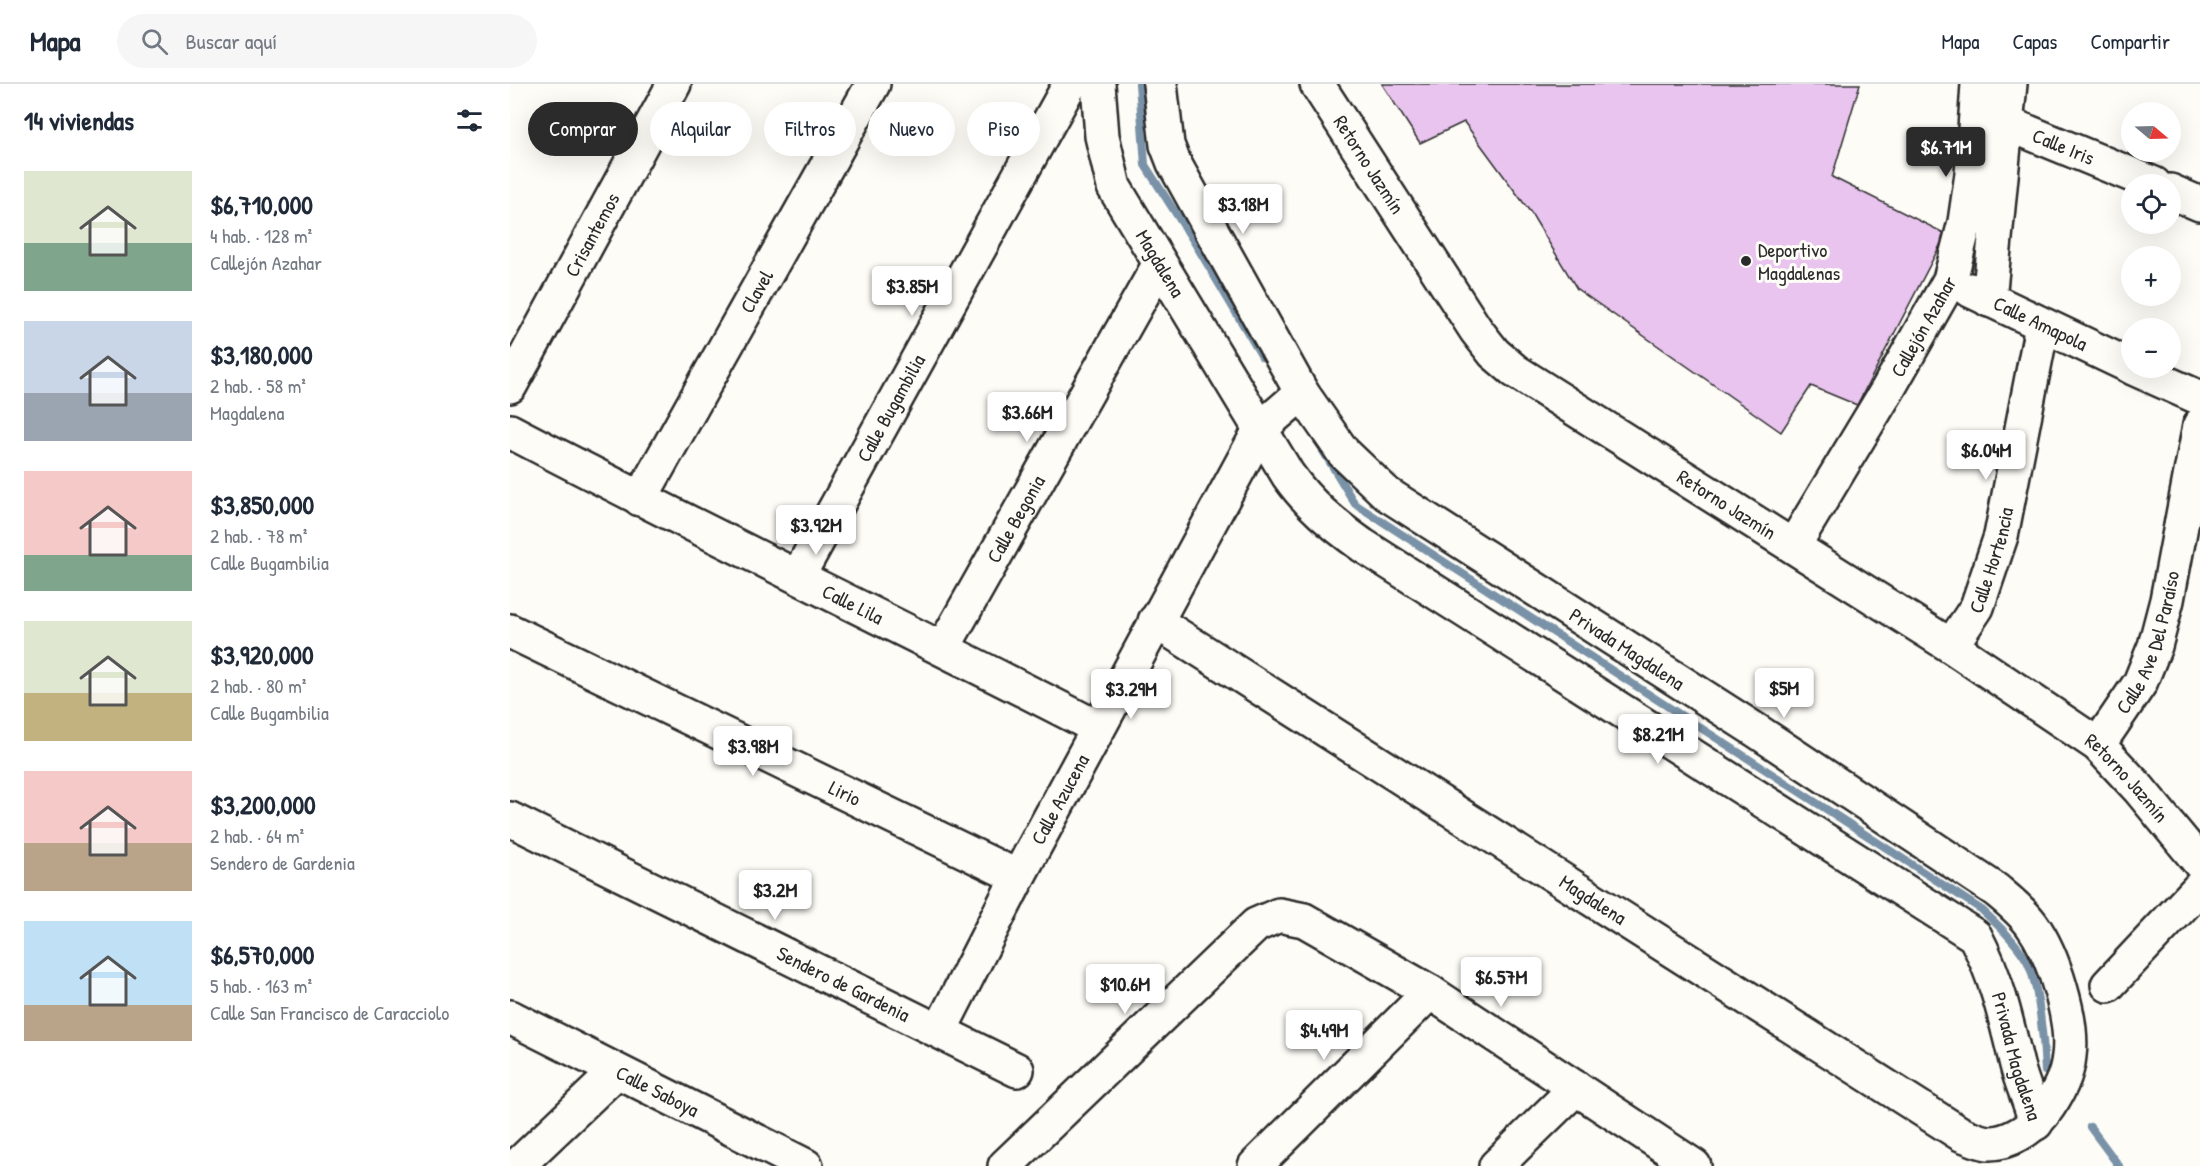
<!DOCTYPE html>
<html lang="es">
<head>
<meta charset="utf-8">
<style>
  :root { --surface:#fff; --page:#f6f6f7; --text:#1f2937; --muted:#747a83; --line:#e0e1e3; --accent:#2b2b2b }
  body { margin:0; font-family:"Patrick Hand",sans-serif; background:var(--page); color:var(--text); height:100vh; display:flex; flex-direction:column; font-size:22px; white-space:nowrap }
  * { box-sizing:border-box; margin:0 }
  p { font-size:20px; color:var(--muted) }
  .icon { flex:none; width:33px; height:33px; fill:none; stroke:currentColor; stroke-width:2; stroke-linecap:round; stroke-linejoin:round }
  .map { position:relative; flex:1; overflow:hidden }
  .drawer { display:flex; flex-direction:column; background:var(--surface); width:510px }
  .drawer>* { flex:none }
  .top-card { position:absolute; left:18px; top:18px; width:570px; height:54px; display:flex; gap:12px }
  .needle { width:39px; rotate:109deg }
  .tools { position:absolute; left:1611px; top:18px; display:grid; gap:12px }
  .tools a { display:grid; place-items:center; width:60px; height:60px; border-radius:50%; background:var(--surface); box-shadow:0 6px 24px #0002; font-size:30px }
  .price { position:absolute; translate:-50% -51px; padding:0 14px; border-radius:6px; background:#fff; color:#222; font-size:20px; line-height:39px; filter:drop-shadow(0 2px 3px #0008) }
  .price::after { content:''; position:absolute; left:50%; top:36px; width:18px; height:14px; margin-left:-9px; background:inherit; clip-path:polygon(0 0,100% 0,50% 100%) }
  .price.on { background:var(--accent); color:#fff }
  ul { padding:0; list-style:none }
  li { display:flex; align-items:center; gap:18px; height:150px; padding:0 24px }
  li span { display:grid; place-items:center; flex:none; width:168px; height:120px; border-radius:0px; color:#555 }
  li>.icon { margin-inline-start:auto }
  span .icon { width:72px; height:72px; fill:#fffc; stroke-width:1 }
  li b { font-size:26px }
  h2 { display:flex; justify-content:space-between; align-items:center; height:72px; padding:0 24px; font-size:26px }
  .chip { padding:0 21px; border-radius:27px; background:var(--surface); box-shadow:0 6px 24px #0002; font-size:21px; line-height:54px }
  .chip.on { background:var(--accent); color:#fff }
  header { display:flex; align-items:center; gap:36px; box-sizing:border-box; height:84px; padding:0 30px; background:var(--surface); border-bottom:2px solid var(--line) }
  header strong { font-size:28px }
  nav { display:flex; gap:33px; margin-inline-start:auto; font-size:21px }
  .search { width:420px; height:54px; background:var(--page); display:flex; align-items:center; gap:15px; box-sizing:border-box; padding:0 21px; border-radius:33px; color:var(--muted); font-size:22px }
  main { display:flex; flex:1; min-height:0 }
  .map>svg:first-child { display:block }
</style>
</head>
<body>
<header>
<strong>Mapa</strong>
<div class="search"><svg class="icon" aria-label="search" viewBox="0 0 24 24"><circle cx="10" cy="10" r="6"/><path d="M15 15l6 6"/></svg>Buscar aquí</div>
<nav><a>Mapa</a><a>Capas</a><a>Compartir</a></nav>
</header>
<main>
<section class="drawer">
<h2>14 viviendas<svg class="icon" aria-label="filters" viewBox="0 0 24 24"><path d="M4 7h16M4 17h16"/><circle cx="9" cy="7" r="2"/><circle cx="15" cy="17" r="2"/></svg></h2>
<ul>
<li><span style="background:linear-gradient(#dfe7d0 60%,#7fa58c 0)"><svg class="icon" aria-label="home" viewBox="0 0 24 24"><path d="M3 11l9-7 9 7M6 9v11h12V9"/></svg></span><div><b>$6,710,000</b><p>4 hab. · 128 m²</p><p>Callejón Azahar</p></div></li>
<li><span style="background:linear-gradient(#c9d6e8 60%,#9aa5b1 0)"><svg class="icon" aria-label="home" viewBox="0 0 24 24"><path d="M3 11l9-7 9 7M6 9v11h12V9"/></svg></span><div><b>$3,180,000</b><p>2 hab. · 58 m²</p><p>Magdalena</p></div></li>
<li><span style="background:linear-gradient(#f6c9c9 70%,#7fa58c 0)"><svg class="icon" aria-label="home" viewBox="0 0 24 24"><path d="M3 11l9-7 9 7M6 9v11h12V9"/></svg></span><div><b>$3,850,000</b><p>2 hab. · 78 m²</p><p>Calle Bugambilia</p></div></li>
<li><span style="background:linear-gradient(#dfe7d0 60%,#c2b280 0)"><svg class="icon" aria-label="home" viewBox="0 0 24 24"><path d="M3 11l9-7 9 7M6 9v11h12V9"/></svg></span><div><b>$3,920,000</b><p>2 hab. · 80 m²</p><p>Calle Bugambilia</p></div></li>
<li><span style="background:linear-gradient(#f6c9c9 60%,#b9a48a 0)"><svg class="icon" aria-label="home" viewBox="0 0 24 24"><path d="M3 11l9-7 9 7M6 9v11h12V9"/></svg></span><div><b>$3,200,000</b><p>2 hab. · 64 m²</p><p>Sendero de Gardenia</p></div></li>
<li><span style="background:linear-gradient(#bfe0f5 70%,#b9a48a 0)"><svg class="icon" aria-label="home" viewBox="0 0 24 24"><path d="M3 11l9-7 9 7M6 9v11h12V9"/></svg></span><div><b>$6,570,000</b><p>5 hab. · 163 m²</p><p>Calle San Francisco de Caracciolo</p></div></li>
</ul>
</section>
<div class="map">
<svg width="1690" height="1082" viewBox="0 0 1690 1082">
  <rect width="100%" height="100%" fill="#fdfcf7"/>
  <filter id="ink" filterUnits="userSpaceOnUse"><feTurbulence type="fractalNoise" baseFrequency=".0167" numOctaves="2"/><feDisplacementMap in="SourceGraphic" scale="12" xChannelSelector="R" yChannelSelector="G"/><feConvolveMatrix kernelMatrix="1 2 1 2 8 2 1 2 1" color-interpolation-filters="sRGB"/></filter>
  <g filter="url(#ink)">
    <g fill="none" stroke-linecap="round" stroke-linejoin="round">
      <path stroke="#7a92a7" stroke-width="8" d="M629,0L635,81L686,161L752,273
        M813,367L845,420L1472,826C1488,841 1504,856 1516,875C1529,898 1534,960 1535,987
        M1580,1043L1609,1082"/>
    </g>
    <path fill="#e8c4ee" stroke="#2b2b2b" stroke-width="1.5" d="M872,0H1350L1322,93L1436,150L1347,321L1301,302L1271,348L1067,205L1021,129L954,38L910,59Z"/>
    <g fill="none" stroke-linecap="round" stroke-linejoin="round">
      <defs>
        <g id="minor">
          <path id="s1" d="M588,0L592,52L604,103L778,391C799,421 823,440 852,461L1465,852C1487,894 1496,936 1507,981C1512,1001 1521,1019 1526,1039"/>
          <path id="s2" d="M807,0L966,246L984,269L1005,287L1441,562L1588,661L1629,705L1690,779"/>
          <path id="s3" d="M1496,39L1644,100"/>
          <path d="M1660,107L1690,120"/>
          <path id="s4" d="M1460,206L1622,283"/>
          <path d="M1479,216L1500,0"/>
          <path d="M1623,284L1690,314"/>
          <path id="s5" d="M0,302L164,0"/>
          <path id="s6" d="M0,347C194,449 393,543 588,644"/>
          <path id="s7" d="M130,415L363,0"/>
          <path id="s8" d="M1284,461L1378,305L1440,196L1455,138L1462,90L1468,0"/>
          <path id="s9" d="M288,492L560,0"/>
          <path id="s10" d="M645,537L1451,1050C1459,1053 1469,1058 1478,1059C1498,1060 1521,1045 1533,1030C1546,1013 1557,994 1559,972C1564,936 1543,870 1522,841C1512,827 1498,816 1486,806L1247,647L877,410L833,368L792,309L664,79L657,61L650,0"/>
          <path id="s11" d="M0,547L508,793"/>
          <path id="s12" d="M1441,562L1467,523L1491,452L1532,242"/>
          <path id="s13" d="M433,564L649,181"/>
          <path id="s14" d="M1588,661L1630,599L1645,562L1657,516L1690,341"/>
          <path id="s15" d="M0,735L507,986"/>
          <path d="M1598,901L1690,803"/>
          <path id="s16" d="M0,933L296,1082"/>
          <path id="s17" d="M430,946L508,793L751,344L792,309"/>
          <path d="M7,1082L106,988"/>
          <path d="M495,1082L746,841L769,831L794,836L920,908L1184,1082"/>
          <path d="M745,1082L920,908"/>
          <path d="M986,1082L1066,1004"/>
        </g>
      </defs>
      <use href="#minor" stroke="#2b2b2b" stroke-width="38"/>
      <use href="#minor" stroke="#fdfcf7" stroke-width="33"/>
    </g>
  </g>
  <circle fill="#2b2b2b" stroke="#fdfcf7" stroke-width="2" cx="1236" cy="177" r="6"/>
  <g text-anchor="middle" stroke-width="6" stroke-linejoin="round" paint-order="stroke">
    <g font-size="20" fill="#2b2b2b" stroke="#fdfcf7">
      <text dy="7" stroke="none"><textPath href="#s3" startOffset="62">Calle Iris</textPath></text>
      <text dy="7" stroke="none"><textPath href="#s2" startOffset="96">Retorno Jazmín</textPath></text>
      <text dy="7" stroke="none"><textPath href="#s5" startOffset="172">Crisantemos</textPath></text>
      <text dy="7" stroke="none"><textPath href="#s1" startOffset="194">Magdalena</textPath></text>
      <text dy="7" stroke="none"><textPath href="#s7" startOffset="238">Clavel</textPath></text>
      <text dy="7" stroke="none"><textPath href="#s4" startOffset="78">Calle Amapola</textPath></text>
      <text dy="7" stroke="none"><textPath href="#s8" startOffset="254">Callejón Azahar</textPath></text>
      <text dy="7" stroke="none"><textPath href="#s9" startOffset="192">Calle Bugambilia</textPath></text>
      <text dy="7" stroke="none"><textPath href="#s2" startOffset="600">Retorno Jazmín</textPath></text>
      <text dy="7" stroke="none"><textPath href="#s13" startOffset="148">Calle Begonia</textPath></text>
      <text dy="7" stroke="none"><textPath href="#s12" startOffset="96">Calle Hortencia</textPath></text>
      <text dy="7" stroke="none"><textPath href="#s6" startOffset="384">Calle Lila</textPath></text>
      <text dy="7" stroke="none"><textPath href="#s14" startOffset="116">Calle Ave Del Paraíso</textPath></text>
      <text transform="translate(1117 565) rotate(33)" y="7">Privada Magdalena</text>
      <text dy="7" stroke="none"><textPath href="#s2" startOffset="1086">Retorno Jazmín</textPath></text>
      <text dy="7" stroke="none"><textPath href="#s11" startOffset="372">Lirio</textPath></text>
      <text dy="7" stroke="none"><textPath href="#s17" startOffset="260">Calle Azucena</textPath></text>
      <text dy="7" stroke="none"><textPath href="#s10" startOffset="519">Magdalena</textPath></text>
      <text dy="7" stroke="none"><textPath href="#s15" startOffset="372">Sendero de Gardenia</textPath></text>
      <text dy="7" stroke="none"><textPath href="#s1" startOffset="1398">Privada Magdalena</textPath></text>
      <text dy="7" stroke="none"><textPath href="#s16" startOffset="165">Calle Saboya</textPath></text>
    </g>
    <g font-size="20" fill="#2b2b2b" stroke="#fdfcf7" text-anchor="start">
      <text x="1248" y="173">Deportivo<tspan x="1248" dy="23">Magdalenas</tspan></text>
    </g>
  </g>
</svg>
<div class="tools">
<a><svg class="needle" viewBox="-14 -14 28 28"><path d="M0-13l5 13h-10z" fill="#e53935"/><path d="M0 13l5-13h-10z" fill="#747a83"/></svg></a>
<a><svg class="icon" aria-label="locate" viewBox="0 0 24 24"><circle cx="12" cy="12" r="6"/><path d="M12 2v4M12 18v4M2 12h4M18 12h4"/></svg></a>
<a>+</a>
<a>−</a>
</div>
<b class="price on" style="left:1436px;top:94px">$6.71M</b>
<b class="price" style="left:733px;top:151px">$3.18M</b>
<b class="price" style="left:402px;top:233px">$3.85M</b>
<b class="price" style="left:517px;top:359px">$3.66M</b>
<b class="price" style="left:1476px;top:397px">$6.04M</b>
<b class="price" style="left:306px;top:472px">$3.92M</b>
<b class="price" style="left:1274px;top:635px">$5M</b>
<b class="price" style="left:621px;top:636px">$3.29M</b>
<b class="price" style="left:1148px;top:681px">$8.21M</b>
<b class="price" style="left:243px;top:693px">$3.98M</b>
<b class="price" style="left:265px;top:837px">$3.2M</b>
<b class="price" style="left:991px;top:924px">$6.57M</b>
<b class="price" style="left:615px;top:931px">$10.6M</b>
<b class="price" style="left:814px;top:977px">$4.49M</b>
<div class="top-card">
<a class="chip on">Comprar</a>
<a class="chip">Alquilar</a>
<a class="chip">Filtros</a>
<a class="chip">Nuevo</a>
<a class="chip">Piso</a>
</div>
</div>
</main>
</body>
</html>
